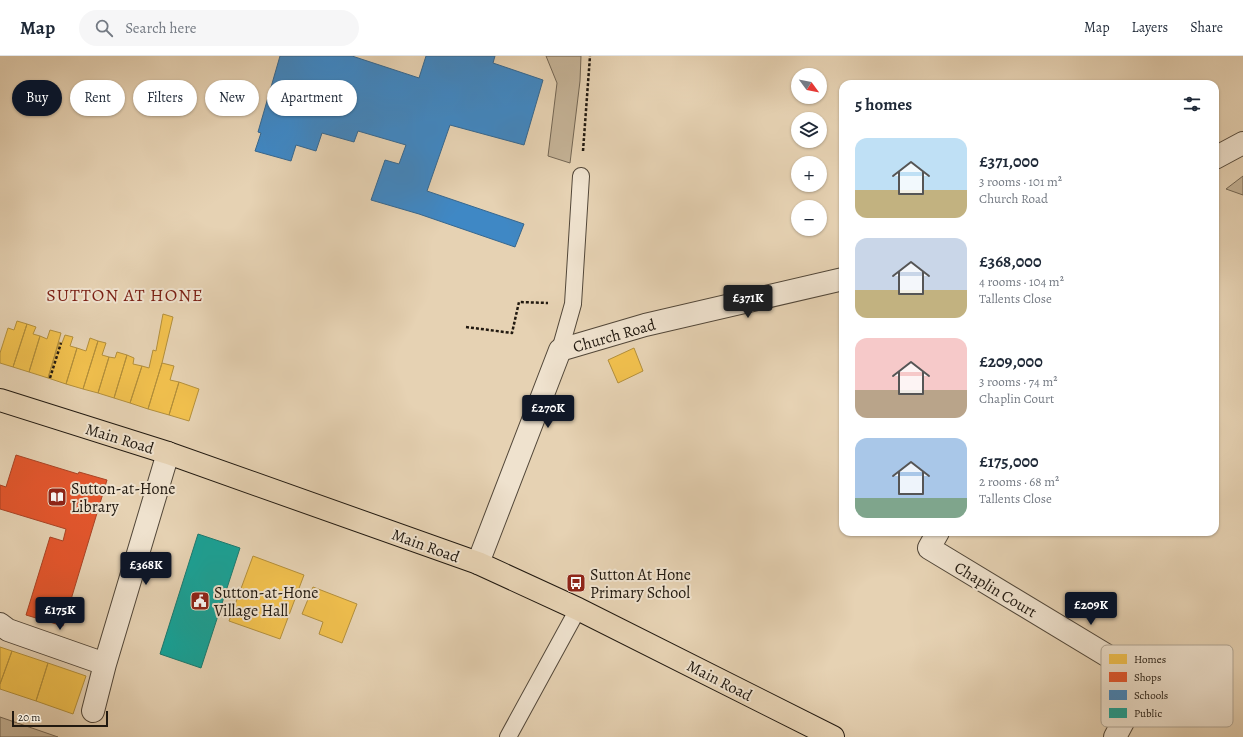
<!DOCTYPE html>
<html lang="en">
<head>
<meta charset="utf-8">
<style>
  :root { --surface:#fff; --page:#f6f6f7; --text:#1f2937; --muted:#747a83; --line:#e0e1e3; --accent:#111827 }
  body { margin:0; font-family:Alegreya,serif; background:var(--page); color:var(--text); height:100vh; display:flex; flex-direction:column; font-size:15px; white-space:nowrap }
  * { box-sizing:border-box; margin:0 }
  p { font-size:13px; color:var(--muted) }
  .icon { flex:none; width:22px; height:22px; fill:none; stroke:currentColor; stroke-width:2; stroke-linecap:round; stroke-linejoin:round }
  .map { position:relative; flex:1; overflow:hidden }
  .panel { position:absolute; left:839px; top:24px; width:380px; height:456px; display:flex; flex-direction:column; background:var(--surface); border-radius:12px; box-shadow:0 1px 3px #0004 }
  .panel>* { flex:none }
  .top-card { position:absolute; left:12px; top:24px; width:380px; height:36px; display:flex; gap:8px }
  .needle { width:26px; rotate:122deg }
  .buttons { position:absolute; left:791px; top:12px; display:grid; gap:8px }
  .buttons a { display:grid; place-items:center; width:36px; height:36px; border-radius:50%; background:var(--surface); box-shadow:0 1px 3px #0004; font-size:20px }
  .scale { position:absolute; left:12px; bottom:10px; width:96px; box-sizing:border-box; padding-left:4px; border:2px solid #211910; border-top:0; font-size:11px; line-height:14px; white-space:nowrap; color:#211910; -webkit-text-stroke:3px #efe2ce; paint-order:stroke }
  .price { position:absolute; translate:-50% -34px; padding:0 9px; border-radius:4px; background:var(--accent); color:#fff; font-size:13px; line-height:26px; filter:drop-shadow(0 1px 2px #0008) }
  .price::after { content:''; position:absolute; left:50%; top:24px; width:12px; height:9px; margin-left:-6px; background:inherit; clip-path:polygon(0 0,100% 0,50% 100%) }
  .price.on { background:#222; color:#fff }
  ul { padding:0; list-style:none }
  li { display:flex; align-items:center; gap:12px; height:100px; padding:0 16px }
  li span { display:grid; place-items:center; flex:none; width:112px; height:80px; border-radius:12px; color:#555 }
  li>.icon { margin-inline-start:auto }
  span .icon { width:48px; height:48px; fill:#fffc; stroke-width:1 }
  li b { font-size:17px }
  h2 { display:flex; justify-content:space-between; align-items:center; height:48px; padding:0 16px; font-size:17px }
  .tag { padding:0 14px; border-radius:18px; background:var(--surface); box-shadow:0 1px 3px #0004; font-size:14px; line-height:36px }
  .tag.on { background:var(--accent); color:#fff }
  header { display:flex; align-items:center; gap:24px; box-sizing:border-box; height:56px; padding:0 20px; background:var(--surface); border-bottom:1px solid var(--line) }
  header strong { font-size:19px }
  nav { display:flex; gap:22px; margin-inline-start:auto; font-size:14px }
  .search { width:280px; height:36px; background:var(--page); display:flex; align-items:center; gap:10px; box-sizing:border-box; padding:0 14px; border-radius:22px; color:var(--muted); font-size:15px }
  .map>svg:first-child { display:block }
</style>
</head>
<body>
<header>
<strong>Map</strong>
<div class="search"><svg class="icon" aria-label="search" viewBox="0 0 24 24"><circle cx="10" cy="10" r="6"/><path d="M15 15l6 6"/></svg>Search here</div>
<nav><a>Map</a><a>Layers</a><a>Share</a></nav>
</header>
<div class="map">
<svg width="1243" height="681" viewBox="0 0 1243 681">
  <rect width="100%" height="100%" fill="#e6d2b3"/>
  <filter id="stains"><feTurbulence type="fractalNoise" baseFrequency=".005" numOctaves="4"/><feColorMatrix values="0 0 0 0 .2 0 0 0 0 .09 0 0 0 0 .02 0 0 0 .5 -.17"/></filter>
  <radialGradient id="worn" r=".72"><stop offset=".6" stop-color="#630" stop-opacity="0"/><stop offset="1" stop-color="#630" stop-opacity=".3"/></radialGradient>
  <path fill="#c5b397" stroke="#736654" d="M546,0H581L580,25L570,107L548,100L557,27Z
    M1243,120V139L1226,133Z
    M0,661L58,681H0Z"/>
  <path fill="#f2c14e" stroke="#b38f3b" d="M163,258L173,261L162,307L148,353L130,347L142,310L149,312L153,294L156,295Z
    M17,265L27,268L13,311L0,307V297L8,272L14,274Z
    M27,268L36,271L33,278L40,280L29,316L13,311Z
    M50,274L61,277L48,322L29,316L40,280L47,283Z
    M65,279L73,281L70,290L77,292L66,328L48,322L59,286L62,287Z
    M90,282L98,285L83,333L66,328L77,292L86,295Z
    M98,285L106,287L102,299L109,301L98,337L83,333Z
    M634,292L643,315L618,327L608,304Z
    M117,296L127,299L114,342L98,337L109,301L115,302Z
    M127,299L134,302L133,308L142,310L130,347L114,342Z
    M162,307L174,310L170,324L179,326L169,359L148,353Z
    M179,326L199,333L189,365L169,359Z
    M253,500L304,519L280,583L229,565Z
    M313,531L357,548L342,587L319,578L323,566L302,558Z
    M0,591L12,595L0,628Z
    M12,595L48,607L36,645L0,633V628Z
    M48,607L86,620L73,658L36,645Z"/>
  <path fill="#e4572e" stroke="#aa4425" d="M16,399L78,418L79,416L107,424L63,570L26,559L50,481L63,485L66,473L0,453V429L6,431Z"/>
  <path fill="#3f88c5" stroke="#36678f" d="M280,0H352L419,22L426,0H495L493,7L543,24L524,89L450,69L427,135L524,168L515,191L419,158L371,144L385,104L399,108L406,89L358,75L354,86L322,77L316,95L296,89L291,105L255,95L261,77L258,76Z"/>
  <path fill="#17a398" stroke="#1a7a6f" d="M198,478L240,492L201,612L160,598Z"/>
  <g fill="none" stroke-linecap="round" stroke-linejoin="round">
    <defs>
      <path id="lane" d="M560,294L573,248L581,120
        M508,681L578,553"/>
      <path id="street" d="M1215,102L1243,87
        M938,476L929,492L1146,623L1115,681
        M478,507L560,294L645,269L843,223
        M0,568L8,574L105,608
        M93,655L105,608L168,397"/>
      <path id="primary" d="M0,344L168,397L478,507L578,553L833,681"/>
    </defs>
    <use href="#lane" stroke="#524739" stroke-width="18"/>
    <use href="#street" stroke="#524739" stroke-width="24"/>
    <use href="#primary" stroke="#211910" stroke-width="24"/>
    <path stroke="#211910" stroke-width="2.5" stroke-dasharray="3 2" stroke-linecap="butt" d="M583,95L590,0
      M466,271L512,277L519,246L548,247
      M50,322L61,287"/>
    <use href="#lane" stroke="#efe2ce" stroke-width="16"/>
    <use href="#street" stroke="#efe2ce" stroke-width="22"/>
    <use href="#primary" stroke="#e6d2b3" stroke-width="22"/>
  </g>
  <defs>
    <symbol id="library-square" viewBox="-11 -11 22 22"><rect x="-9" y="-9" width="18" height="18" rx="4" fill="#8f2418" stroke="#efe2ce"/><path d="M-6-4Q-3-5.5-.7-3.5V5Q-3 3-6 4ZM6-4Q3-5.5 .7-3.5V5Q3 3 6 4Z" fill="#fff"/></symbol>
    <symbol id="bus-square" viewBox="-11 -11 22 22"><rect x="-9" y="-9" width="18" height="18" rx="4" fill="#8f2418" stroke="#efe2ce"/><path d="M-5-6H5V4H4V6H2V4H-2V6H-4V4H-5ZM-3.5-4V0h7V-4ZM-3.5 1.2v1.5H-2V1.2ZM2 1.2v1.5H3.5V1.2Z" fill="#fff"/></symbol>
    <symbol id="civic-square" viewBox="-11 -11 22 22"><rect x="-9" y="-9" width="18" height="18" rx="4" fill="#8f2418" stroke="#efe2ce"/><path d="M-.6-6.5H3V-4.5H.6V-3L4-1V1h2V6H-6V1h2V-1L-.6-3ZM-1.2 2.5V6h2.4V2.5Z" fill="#fff"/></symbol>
  </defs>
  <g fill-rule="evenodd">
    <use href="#library-square" x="46" y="430" width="22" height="22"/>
    <use href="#bus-square" x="565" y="516" width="22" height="22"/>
    <use href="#civic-square" x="189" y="534" width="22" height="22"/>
  </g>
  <g text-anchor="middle" stroke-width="4" stroke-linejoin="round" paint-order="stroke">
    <g font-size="16" fill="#211910" stroke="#efe2ce">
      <text transform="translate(614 279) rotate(-16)" y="6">Church Road</text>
      <text transform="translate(120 382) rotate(17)" y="6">Main Road</text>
      <text transform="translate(426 489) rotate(20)" y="6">Main Road</text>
      <text transform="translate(996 533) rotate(31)" y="6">Chaplin Court</text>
      <text transform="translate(720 624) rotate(27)" y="6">Main Road</text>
    </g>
    <g font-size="16" fill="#211910" stroke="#efe2ce" text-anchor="start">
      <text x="71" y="438">Sutton-at-Hone<tspan x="71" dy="18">Library</tspan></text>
      <text x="590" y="524">Sutton At Hone<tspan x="590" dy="18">Primary School</tspan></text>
      <text x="214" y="542">Sutton-at-Hone<tspan x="214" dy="18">Village Hall</tspan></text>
    </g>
    <g font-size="18" letter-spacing="1" fill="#7a1f14" stroke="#efe2ce">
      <text x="125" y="245">SUTTON AT HONE</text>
    </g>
  </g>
  <rect x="1101" y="589" width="132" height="82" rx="6" fill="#efe2ce" stroke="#b1a695" stroke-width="1"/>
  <rect x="1109" y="598" width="18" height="10" fill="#f2c14e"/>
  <rect x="1109" y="616" width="18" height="10" fill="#e4572e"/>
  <rect x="1109" y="634" width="18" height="10" fill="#3f88c5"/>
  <rect x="1109" y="652" width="18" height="10" fill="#17a398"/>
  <g font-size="11" fill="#211910">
    <text x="1134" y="607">Homes</text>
    <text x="1134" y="625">Shops</text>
    <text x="1134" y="643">Schools</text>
    <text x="1134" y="661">Public</text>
  </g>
  <rect width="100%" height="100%" filter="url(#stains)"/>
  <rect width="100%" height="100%" fill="url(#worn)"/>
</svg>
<div class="buttons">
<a><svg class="needle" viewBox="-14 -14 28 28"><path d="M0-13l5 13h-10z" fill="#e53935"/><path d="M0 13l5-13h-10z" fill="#747a83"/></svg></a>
<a><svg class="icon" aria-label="layers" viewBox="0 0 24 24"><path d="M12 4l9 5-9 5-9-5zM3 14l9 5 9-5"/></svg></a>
<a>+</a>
<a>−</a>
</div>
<div class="scale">20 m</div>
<b class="price on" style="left:748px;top:263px">£371K</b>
<b class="price" style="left:548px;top:373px">£270K</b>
<b class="price" style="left:146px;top:530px">£368K</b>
<b class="price" style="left:1091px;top:570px">£209K</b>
<b class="price" style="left:60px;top:575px">£175K</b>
<div class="top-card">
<a class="tag on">Buy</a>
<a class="tag">Rent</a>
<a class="tag">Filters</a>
<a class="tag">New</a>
<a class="tag">Apartment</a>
</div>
<section class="panel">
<h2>5 homes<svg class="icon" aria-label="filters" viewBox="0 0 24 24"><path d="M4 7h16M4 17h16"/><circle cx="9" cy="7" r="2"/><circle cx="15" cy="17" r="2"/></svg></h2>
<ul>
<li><span style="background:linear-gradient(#bfe0f5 65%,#c2b280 0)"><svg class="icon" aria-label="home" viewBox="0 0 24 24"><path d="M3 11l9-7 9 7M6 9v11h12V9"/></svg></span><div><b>£371,000</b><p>3 rooms · 101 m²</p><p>Church Road</p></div></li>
<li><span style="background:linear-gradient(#c9d6e8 65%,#c2b280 0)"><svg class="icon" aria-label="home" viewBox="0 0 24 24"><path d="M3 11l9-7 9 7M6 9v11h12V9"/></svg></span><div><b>£368,000</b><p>4 rooms · 104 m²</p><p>Tallents Close</p></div></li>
<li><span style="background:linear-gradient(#f6c9c9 65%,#b9a48a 0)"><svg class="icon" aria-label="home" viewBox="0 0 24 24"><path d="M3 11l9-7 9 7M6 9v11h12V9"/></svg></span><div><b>£209,000</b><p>3 rooms · 74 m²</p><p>Chaplin Court</p></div></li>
<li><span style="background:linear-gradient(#a9c7e8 75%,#7fa58c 0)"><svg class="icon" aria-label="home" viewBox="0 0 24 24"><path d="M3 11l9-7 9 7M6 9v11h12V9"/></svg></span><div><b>£175,000</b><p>2 rooms · 68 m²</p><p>Tallents Close</p></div></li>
</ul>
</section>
</div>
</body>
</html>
